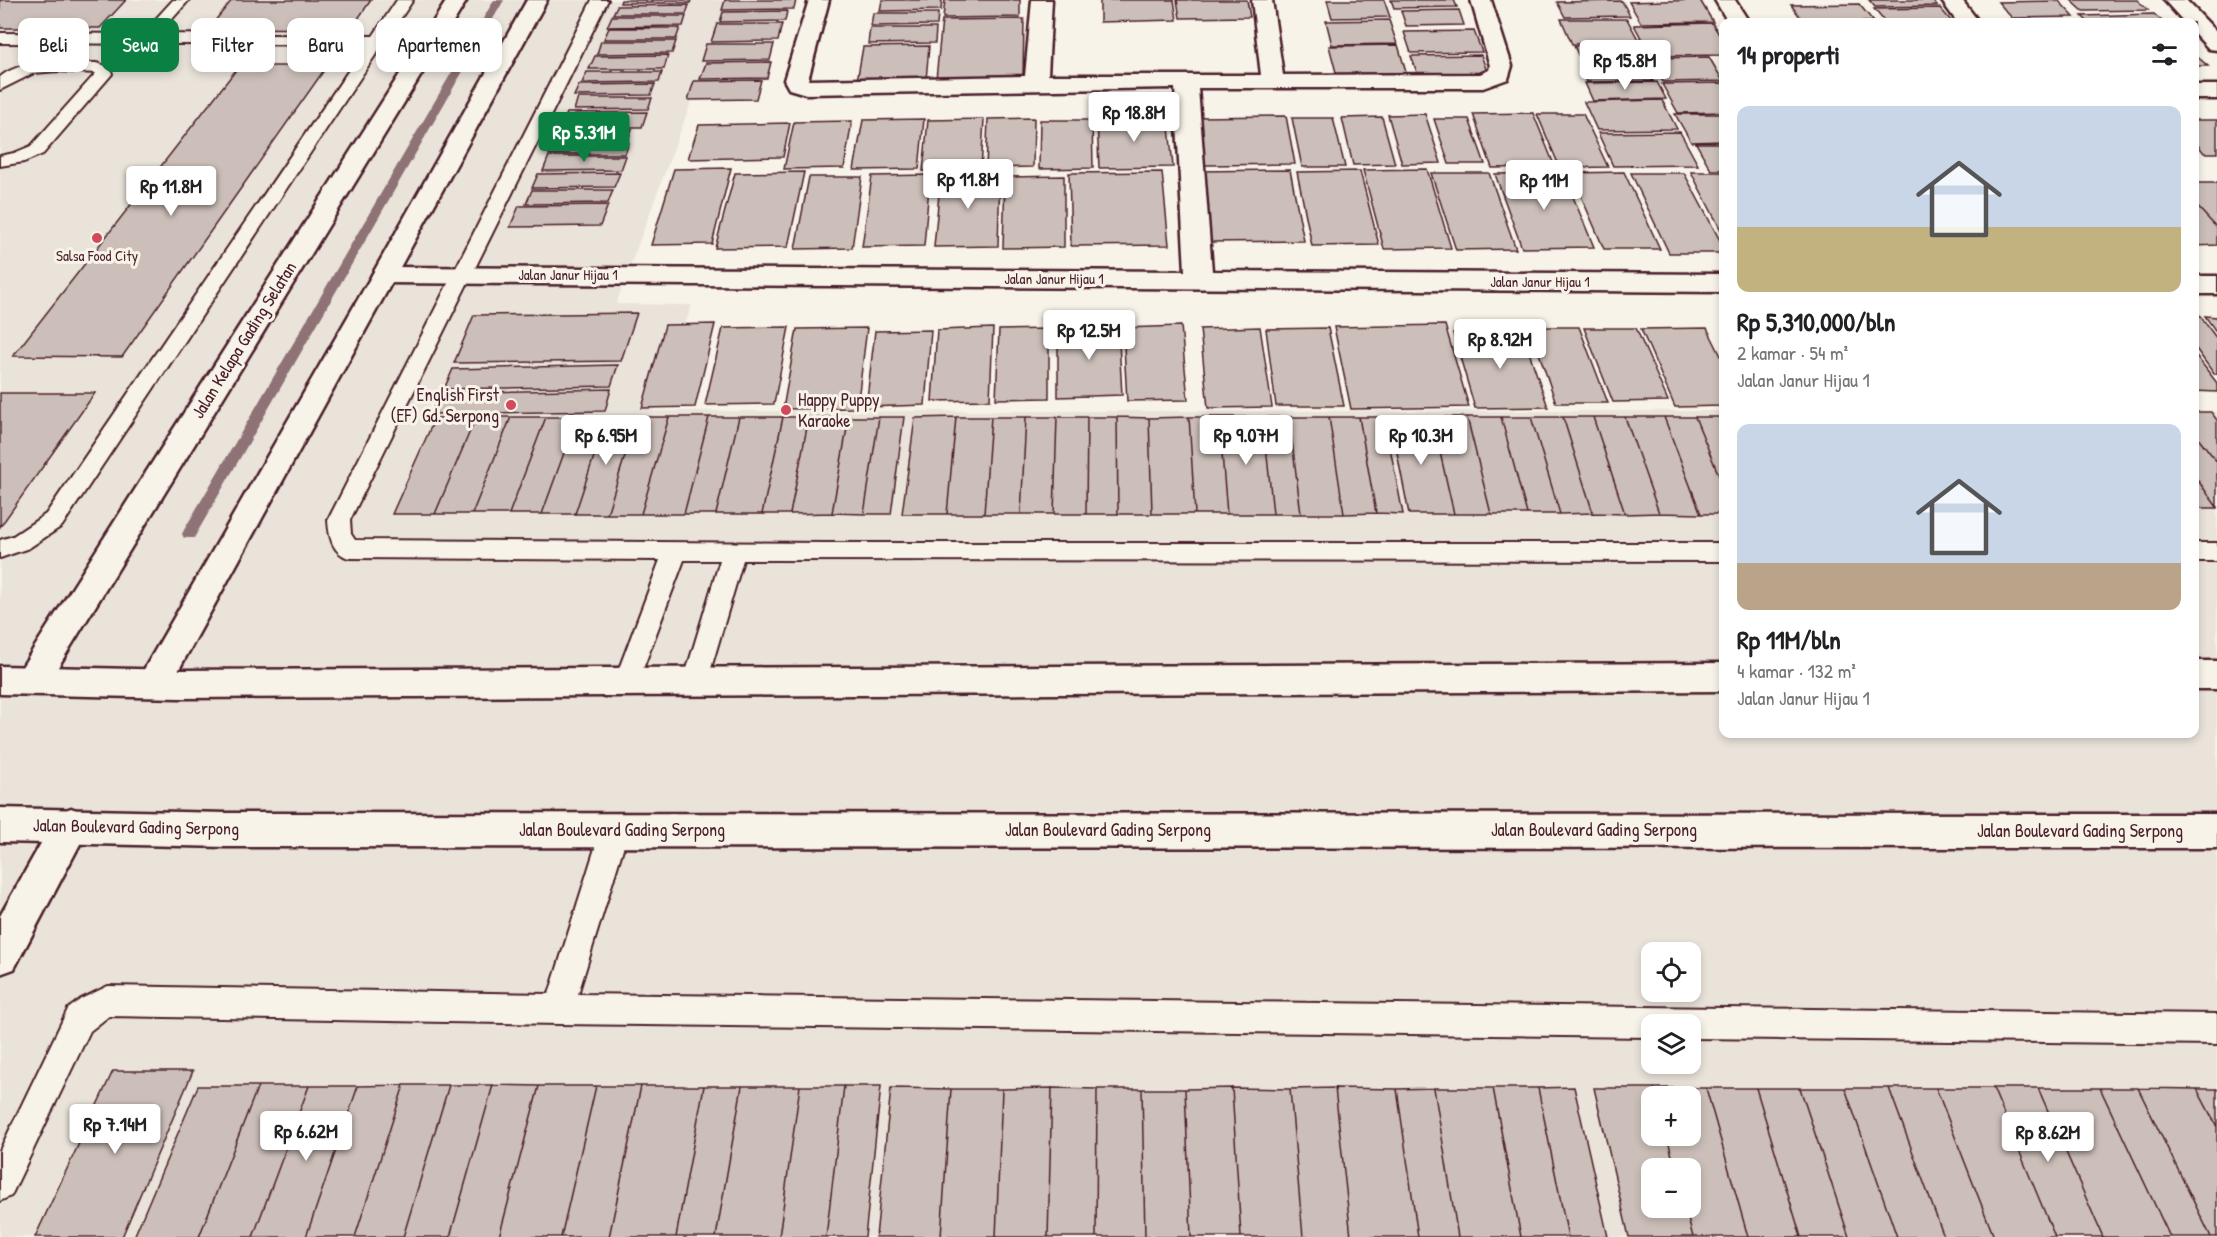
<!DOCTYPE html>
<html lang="id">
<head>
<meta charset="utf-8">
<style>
  :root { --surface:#fff; --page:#f6f6f6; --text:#202124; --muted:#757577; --accent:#0b8043 }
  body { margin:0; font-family:"Patrick Hand",sans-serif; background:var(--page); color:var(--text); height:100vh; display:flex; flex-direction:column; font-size:22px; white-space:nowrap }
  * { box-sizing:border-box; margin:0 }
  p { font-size:20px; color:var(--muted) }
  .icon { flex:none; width:33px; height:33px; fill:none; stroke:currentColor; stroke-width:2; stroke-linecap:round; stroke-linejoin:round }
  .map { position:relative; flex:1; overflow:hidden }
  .panel { position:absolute; left:1719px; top:18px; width:480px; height:720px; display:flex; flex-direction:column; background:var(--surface); border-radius:12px; box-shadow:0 3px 9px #0003 }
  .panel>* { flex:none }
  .banner { position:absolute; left:18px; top:18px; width:570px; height:54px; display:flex; gap:12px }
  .tools { position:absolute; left:1641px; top:942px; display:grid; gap:12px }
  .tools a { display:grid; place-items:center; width:60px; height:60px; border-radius:12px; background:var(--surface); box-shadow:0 3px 9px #0003; font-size:30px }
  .price { position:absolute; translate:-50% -51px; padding:0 14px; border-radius:6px; background:#fff; color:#222; font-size:20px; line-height:39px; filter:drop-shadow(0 2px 3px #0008) }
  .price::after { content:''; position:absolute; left:50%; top:36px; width:18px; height:14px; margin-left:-9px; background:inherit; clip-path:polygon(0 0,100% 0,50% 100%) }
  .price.current { background:var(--accent); color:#fff }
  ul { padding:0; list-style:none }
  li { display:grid; align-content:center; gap:12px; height:318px; padding:0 18px }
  li span { display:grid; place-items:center; height:186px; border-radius:12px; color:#555 }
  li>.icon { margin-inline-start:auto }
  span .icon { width:108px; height:108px; fill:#fffc; stroke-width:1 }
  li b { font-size:26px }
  h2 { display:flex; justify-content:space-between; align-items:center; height:72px; padding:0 18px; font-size:26px }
  .pill { padding:0 21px; border-radius:12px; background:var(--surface); box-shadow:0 3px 9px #0003; font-size:21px; line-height:54px }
  .pill.current { background:var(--accent); color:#fff }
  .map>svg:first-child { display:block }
</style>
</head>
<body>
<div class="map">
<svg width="2217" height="1237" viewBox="0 0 2217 1237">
  <rect width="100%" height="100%" fill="#f7f3e8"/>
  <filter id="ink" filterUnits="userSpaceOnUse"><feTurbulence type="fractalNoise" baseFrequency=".0167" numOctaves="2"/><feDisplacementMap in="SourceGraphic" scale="12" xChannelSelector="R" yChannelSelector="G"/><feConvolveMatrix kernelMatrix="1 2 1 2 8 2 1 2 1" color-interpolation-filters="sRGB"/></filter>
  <g filter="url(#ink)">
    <path fill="#eae3da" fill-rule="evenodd" d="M0,0H729L616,304L692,305L653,411H1723L1724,734H2194L2195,412H2217V1237H0ZM1652,952H1690V992H1652ZM1652,1024H1690V1064H1652ZM1652,1096H1690V1136H1652ZM1652,1168H1690V1208H1652Z"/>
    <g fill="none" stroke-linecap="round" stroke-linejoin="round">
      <path fill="#8e7275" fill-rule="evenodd" d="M494,0H504L194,538H184L182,534L184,530Z"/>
    </g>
    <path fill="#ccbfb9" stroke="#4a1f2b" stroke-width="1.5" d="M0,0H126L100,28H0Z
      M232,0H371L351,29L209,28Z
      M621,0H691L690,3H620Z
      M725,0H796L794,9L722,10Z
      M882,0H942L941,10L880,11Z
      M945,0H1020V17L943,18Z
      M1100,0H1174L1177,20L1100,22Z
      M1177,0H1247L1250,17L1180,18Z
      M1327,0H1384L1390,17L1332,18Z
      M1391,0H1454L1457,7L1394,8Z
      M1700,0L1713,22L1641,23L1629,2Z
      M1869,0H1932L1937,6L1875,7Z
      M2071,0H2137L2148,10L2083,11Z
      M1622,1L1630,16L1565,17L1557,2Z
      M2059,1L2074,17L2012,18L1998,2Z
      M1859,4L1874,22H1804L1791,5Z
      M689,5L686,14H613L617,6Z
      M1940,8L1952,22H1885L1874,9Z
      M1459,10L1464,25L1406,26L1401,11Z
      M787,11L785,21L720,22L723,12Z
      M873,13H938L937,25L871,26Z
      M2154,14L2163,22H2088L2082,16Z
      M612,16H686L683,26L607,27Z
      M1024,19L1023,77L936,79L942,20Z
      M1561,19H1627L1640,43L1572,44Z
      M1389,20L1397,44L1332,45L1326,21Z
      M1712,23L1724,42V55L1651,56L1634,25Z
      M717,24H782L778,41L711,42Z
      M609,28H680L676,39H604Z
      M870,28H936L935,43L868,44Z
      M1474,31L1482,52L1411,53L1404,32Z
      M601,41H676L672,53L597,54Z
      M706,44H774L770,60L701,61Z
      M1398,45L1408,79L1338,80L1329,46Z
      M1639,45L1648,62L1582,63L1574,46Z
      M929,46L926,80L857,81L863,47Z
      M2194,54L2208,66H2194Z
      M668,55L664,69H589L595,56Z
      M1481,55L1489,77L1419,78L1411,56Z
      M1709,57L1723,81L1663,82L1650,58Z
      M771,62L767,78L700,79L706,63Z
      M1644,63L1653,81L1587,82L1579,64Z
      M239,66H327L122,357L13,356Z
      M587,72H662L659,82L582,83Z
      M761,80L756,99L688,100L694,81Z
      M1657,82L1666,99L1593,101L1585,83Z
      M1724,83V112L1678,113L1662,84Z
      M655,84L651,95L574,96L579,85Z
      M578,98H652L648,109L574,110Z
      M1662,100L1677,129L1597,130L1584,102Z
      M647,112L642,127H561L567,113Z
      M1533,113L1555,167L1492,168L1473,114Z
      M1425,114L1441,163L1402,164L1388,115Z
      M1537,114H1583L1608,167L1560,168Z
      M1675,114H1724V141L1691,142Z
      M1286,116L1295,164L1205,165L1199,117Z
      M1168,117L1173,167L1099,168L1097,118Z
      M1382,117L1395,164L1353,165L1342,118Z
      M1034,118L1033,167L986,168L988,119Z
      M1292,118H1333L1345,167H1302Z
      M924,119L919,169L854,170L863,120Z
      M984,119L981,170L923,171L928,120Z
      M1434,119H1469L1485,164H1449Z
      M1040,120H1092L1093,168L1039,169Z
      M2194,120H2217V153H2204L2194,140Z
      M852,121L844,168L784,169L794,122Z
      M790,123L783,157L688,159L699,125Z
      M558,129H632L628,140L553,141Z
      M1680,132L1698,165L1613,166L1598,133Z
      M629,143L625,154H549L554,144Z
      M1696,143H1724V170H1711Z
      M549,156H626L621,170L543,171Z
      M731,168L712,244L651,245L674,169Z
      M1427,169L1451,248L1384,249L1363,170Z
      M1290,170L1304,241L1208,242L1199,171Z
      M1360,171L1379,245L1312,246L1297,172Z
      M804,172L788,247L715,248L735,173Z
      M1000,172L998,246L934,247L941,173Z
      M1162,172L1169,245L1071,246L1069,173Z
      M1624,172L1660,249H1604L1571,173Z
      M1691,172H1724V236Z
      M620,173L614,187L532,188L538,174Z
      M1431,173H1489L1516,249L1456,250Z
      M1563,173L1594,247L1522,248L1495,174Z
      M1631,173H1684L1724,248V253H1669Z
      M930,175L924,246L862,247L872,176Z
      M1064,176V247L1003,248L1005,177Z
      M809,177H862L852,248L795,249Z
      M2194,183H2217V228L2194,203Z
      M532,190H613L608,203L526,204Z
      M2194,203L2217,228V245L2194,246Z
      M608,205L600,226L510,227L519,206Z
      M637,313L621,361L454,363L474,315Z
      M2194,313H2198L2217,339V374H2214L2194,346Z
      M2205,316L2217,317V333Z
      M715,324L695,407L642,408L665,325Z
      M1118,324L1122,395L1058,397V325Z
      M1445,325L1469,407L1351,409L1334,327Z
      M1181,326L1188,400L1127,401L1123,328Z
      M789,327L774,404L705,405L723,328Z
      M1260,327L1272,407L1208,408L1200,329Z
      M1530,327H1579L1608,403H1556Z
      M867,328L857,408L783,409L797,329Z
      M993,328L990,400L932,401L937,330Z
      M1328,328L1344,406H1276L1266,329Z
      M1584,328H1636L1668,401L1613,402Z
      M1707,328L1724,362V406L1675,407L1641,329Z
      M1049,329V398L996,399L999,330Z
      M931,330L925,405L866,407L875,331Z
      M1522,332L1548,407L1475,408L1453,333Z
      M2194,353L2217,383V392L2194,391Z
      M618,365L611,386L444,389L453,369Z
      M611,389L605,411L431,414L440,393Z
      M0,393H95L0,527Z
      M2194,412H2211L2217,420V462L2194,432Z
      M476,417H511L472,514H435Z
      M476,417L435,514H392L435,418Z
      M511,417H546L509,514H472Z
      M546,417H577L542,514H509Z
      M577,417H607L575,514H542Z
      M607,417H637L607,514H575Z
      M637,417H669L641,514H607Z
      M669,417H709L684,514H641Z
      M709,417H739L716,514H684Z
      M739,417H783L762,514H716Z
      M783,417H809L790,514H762Z
      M809,417H849L832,513L790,514Z
      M849,417H879L864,514L832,513Z
      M879,417H904L891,514H864Z
      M956,417H991L984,514H947Z
      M956,417L947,514H902L915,418Z
      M991,417H1026L1021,514H984Z
      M1026,417H1057L1054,514H1021Z
      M1057,417H1087L1086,514H1054Z
      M1087,417H1117L1118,514H1086Z
      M1117,417L1149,418L1152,514H1118Z
      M1189,417L1195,514H1152L1149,418Z
      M1189,417H1219L1227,514H1195Z
      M1219,417H1263L1273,514H1227Z
      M1263,417H1289L1301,514H1273Z
      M1289,417H1329L1344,514H1301Z
      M1329,417H1359L1376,513L1344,514Z
      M1359,417H1384L1403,514L1376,513Z
      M1390,417H1432L1454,514H1409Z
      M1432,417H1467L1491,514H1454Z
      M1467,417H1501L1527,514H1491Z
      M1501,417H1531L1560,514H1527Z
      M1531,417H1563L1593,513L1560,514Z
      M1563,417H1593L1625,514L1593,513Z
      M1593,417H1625L1659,513L1625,514Z
      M1625,417H1664L1701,514L1659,513Z
      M1664,417H1695L1724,488V514H1701Z
      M1695,417H1724V488Z
      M2194,432L2217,462V507L2194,475Z
      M2194,475L2217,507V508H2194Z
      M113,1071H193L122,1237H35Z
      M404,1085L355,1237H306L358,1086Z
      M404,1085H449L403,1237H355Z
      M449,1085H493L450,1237H403Z
      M493,1085L539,1086L499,1237H450Z
      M198,1086H258L199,1237H134Z
      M258,1086H309L253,1237H199Z
      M309,1086H358L306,1237H253Z
      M539,1086H596L561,1237H499Z
      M596,1086H641L609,1237H561Z
      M641,1086H704L676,1237H609Z
      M704,1086H742L716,1237H676Z
      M742,1086H800L779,1237H716Z
      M800,1086H844L826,1237H779Z
      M844,1086H881L865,1237H826Z
      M1574,1087L1608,1237H1568L1538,1088Z
      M891,1088L951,1089L941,1237H876Z
      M1052,1088L1048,1237H996L1002,1089Z
      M1052,1088L1097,1089L1096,1237H1048Z
      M1232,1088L1241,1237H1191L1185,1089Z
      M1232,1088L1290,1089L1303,1237H1241Z
      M1335,1088L1351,1237H1303L1290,1089Z
      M1335,1088L1397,1089L1418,1237H1351Z
      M1434,1088L1458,1237H1418L1397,1089Z
      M1434,1088H1493L1521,1237H1458Z
      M1493,1088H1538L1568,1237H1521Z
      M1594,1088H1654L1656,1096H1652V1136H1667L1675,1168H1652V1208H1685L1693,1237H1629Z
      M1654,1088H1706L1748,1237H1693L1685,1208H1690V1168H1675L1667,1136H1690V1096H1656Z
      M1706,1088H1756L1801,1237H1748Z
      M1756,1088H1800L1849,1237H1801Z
      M1800,1088H1845L1897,1237H1849Z
      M1845,1088H1889L1944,1237H1897Z
      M1889,1088H1936L1994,1237H1944Z
      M1936,1088H1993L2055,1237H1994Z
      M1993,1088H2038L2103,1237H2055Z
      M2038,1088H2100L2170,1237H2103Z
      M2100,1088H2138L2211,1237H2170Z
      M2138,1088L2197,1089L2217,1127V1237H2211Z
      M951,1089H1002L996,1237H941Z
      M1097,1089H1142L1145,1237H1096Z
      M1142,1089H1185L1191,1237H1145Z
      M2197,1089H2217V1127Z"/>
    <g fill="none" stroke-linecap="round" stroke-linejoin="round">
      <defs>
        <path id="lane" d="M173,0H189L159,34L373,36L397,0H413L389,36H431L439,41L431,46L382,45L62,526L29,548L0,558V540L13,536L46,514L366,45L0,43V33L142,34Z
          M592,0H608L350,520L351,534L355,540L824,543H1724V561L743,560L707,682L704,689L695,692L686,689L683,682L720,560H684L638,682L635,689L626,692L617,689L614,682L660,560L349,558C332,553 329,536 328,520Z
          M58,62L96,63L110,67L112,74L43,154L24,162L0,166V156L14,153L31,146L96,73L58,71L34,73L0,90V77C16,64 39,62 58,62Z
          M2194,543H2217V561H2194Z
          M615,817L625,820L629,829L578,994L2217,1014V1044L1690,1038V1024H1652V1037L559,1024L109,1016L90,1031L11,1196L0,1201V1150L68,1009L81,999L108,986L549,994L601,829L605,820Z"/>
        <path id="street" d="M809,0H829L808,80L1025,76L1032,0H1052L1048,75H1261L1252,0H1272L1283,75L1480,74L1489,70L1490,66L1471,0H1491L1512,66L1508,79L1483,88H1198L1212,271L1724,274V292L385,283L376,281L372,275L376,269L385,267L1185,271L1175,88L806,94L789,89L784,80Z
          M1715,0H1735L1749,22H1728Z
          M1941,0H1962L1979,22H1957Z
          M2164,0H2186L2217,32V50L2209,49L2194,33V22H2184Z
          M2194,85H2217V99H2194Z
          M2194,276H2217V294H2194Z"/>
        <path id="secondary" d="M447,0H467L44,690L32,694L20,690L15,680L20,670Z
          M527,0H547L166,693L154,697L142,693L137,683L142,673L372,275Z
          M71,808L84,813L90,825L14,969L0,974V916L58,813Z"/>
        <path id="primary" d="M2194,661H2217V689H2194Z
          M1724,663V691L180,698L0,694V666L180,670Z
          M0,808L226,813L2217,814V848L226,847L0,842Z"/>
      </defs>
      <use href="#lane" stroke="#4a1f2b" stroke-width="4"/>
      <use href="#street" stroke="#4a1f2b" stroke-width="5"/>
      <use href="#secondary" stroke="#4a1f2b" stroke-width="5"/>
      <use href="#primary" stroke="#4a1f2b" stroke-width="5"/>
      <use href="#lane" fill="#f7f3e8" fill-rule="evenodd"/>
      <use href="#street" fill="#f7f3e8" fill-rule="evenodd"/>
      <use href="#secondary" fill="#f7f3e8" fill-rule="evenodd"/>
      <use href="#primary" fill="#f7f3e8" fill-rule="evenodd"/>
    </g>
  </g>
  <g fill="#d1495b" stroke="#f7f3e8" stroke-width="2">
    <circle cx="97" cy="238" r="6"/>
    <circle cx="511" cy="405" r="6"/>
    <circle cx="786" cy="410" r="6"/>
  </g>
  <g text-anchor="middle" stroke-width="6" stroke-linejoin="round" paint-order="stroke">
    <g font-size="15" fill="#4a1f2b" stroke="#f7f3e8">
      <text x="97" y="261">Salsa Food City</text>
    </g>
    <g font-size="15" fill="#4a1f2b" stroke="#f7f3e8">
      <text x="568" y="280">Jalan Janur Hijau 1</text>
      <text x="1054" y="284">Jalan Janur Hijau 1</text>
      <text x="1540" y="287">Jalan Janur Hijau 1</text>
    </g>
    <g font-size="18" fill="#4a1f2b" stroke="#f7f3e8">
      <text transform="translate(244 340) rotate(-58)" y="6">Jalan Kelapa Gading Selatan</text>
      <text transform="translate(136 827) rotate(1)" y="6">Jalan Boulevard Gading Serpong</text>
      <text x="622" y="836">Jalan Boulevard Gading Serpong</text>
      <text x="1108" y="836">Jalan Boulevard Gading Serpong</text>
      <text x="1594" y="836">Jalan Boulevard Gading Serpong</text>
      <text x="2080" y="837">Jalan Boulevard Gading Serpong</text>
    </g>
    <g font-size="18" fill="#4a1f2b" stroke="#f7f3e8" text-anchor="end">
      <text x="499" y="401">English First<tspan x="499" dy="21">(EF) Gd. Serpong</tspan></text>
      <text x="798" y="406" text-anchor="start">Happy Puppy<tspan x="798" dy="21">Karaoke</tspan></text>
    </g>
  </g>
</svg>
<div class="tools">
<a><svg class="icon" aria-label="locate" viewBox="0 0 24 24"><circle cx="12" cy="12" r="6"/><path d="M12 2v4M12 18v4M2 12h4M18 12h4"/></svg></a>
<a><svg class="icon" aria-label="layers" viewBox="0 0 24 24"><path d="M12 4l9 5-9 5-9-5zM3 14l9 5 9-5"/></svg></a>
<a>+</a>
<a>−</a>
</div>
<b class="price" style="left:1625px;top:91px">Rp 15.8M</b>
<b class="price" style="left:1134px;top:143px">Rp 18.8M</b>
<b class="price current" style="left:584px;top:163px">Rp 5.31M</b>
<b class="price" style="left:968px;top:210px">Rp 11.8M</b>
<b class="price" style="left:1544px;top:211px">Rp 11M</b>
<b class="price" style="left:171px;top:217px">Rp 11.8M</b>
<b class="price" style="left:1089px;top:361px">Rp 12.5M</b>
<b class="price" style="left:1500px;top:370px">Rp 8.92M</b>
<b class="price" style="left:606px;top:466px">Rp 6.95M</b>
<b class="price" style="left:1246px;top:466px">Rp 9.07M</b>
<b class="price" style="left:1421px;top:466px">Rp 10.3M</b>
<b class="price" style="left:115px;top:1155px">Rp 7.14M</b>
<b class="price" style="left:306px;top:1162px">Rp 6.62M</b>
<b class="price" style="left:2048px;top:1163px">Rp 8.62M</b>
<div class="banner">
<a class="pill">Beli</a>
<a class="pill current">Sewa</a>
<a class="pill">Filter</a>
<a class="pill">Baru</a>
<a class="pill">Apartemen</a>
</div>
<section class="panel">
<h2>14 properti<svg class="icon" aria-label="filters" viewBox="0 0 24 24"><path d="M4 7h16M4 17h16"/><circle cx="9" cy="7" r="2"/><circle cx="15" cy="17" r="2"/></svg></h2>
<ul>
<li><span style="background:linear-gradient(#c9d6e8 65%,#c2b280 0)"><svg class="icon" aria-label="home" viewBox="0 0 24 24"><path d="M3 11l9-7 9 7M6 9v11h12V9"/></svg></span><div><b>Rp 5,310,000/bln</b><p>2 kamar · 54 m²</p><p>Jalan Janur Hijau 1</p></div></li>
<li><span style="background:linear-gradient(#c9d6e8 75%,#b9a48a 0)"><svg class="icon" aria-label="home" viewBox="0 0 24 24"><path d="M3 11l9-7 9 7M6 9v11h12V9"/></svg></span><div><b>Rp 11M/bln</b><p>4 kamar · 132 m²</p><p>Jalan Janur Hijau 1</p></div></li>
</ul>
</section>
</div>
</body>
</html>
